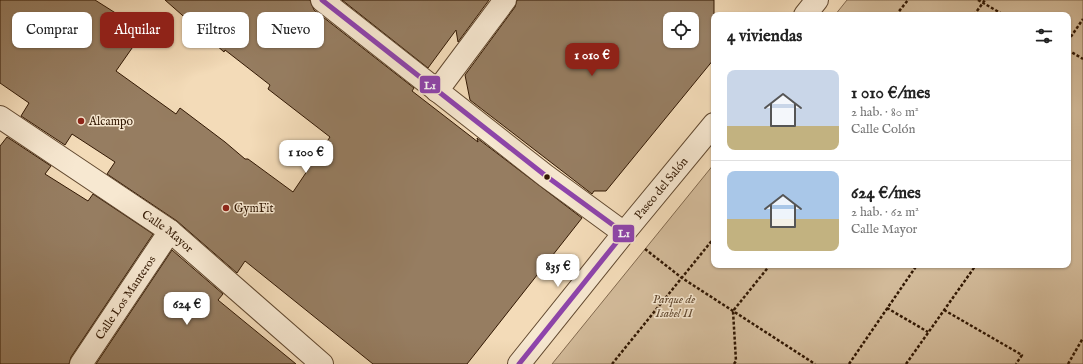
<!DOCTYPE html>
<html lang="es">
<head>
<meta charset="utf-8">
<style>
  :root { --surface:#fff; --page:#f2f2f2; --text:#222; --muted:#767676; --line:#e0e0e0; --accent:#8f2418 }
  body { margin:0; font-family:"IM FELL English",serif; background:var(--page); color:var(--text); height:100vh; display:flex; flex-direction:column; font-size:15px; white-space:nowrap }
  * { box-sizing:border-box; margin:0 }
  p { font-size:13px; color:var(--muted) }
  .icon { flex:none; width:22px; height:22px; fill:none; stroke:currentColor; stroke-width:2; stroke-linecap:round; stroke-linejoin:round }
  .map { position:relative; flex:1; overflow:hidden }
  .panel { position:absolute; left:711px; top:12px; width:360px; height:256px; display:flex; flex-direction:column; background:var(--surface); border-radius:8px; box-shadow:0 1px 3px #0004 }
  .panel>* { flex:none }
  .hud { position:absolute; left:12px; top:12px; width:380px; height:36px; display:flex; gap:8px }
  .fabs { position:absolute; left:663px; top:12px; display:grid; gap:8px }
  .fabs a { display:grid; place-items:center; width:36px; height:36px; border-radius:8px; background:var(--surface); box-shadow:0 1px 3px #0004; font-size:20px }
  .price { position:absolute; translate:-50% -34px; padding:0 9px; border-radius:8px; background:#fff; color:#222; font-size:13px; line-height:26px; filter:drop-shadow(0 1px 2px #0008) }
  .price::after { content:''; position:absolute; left:50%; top:24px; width:12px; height:9px; margin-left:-6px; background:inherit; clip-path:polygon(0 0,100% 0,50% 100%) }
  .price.on { background:var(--accent); color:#fff }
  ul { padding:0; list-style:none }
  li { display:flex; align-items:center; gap:12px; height:100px; padding:0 16px }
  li+li { border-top:1px solid var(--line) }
  li span { display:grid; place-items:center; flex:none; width:112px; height:80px; border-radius:8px; color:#555 }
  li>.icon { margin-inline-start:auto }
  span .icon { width:48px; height:48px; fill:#fffc; stroke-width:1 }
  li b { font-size:17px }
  h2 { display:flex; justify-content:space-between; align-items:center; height:48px; padding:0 16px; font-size:17px }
  .chip { padding:0 14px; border-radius:8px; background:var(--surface); box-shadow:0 1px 3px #0004; font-size:14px; line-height:36px }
  .chip.on { background:var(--accent); color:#fff }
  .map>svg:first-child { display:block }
</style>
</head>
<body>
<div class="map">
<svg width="1083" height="364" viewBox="0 0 1083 364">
  <rect width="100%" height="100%" fill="#f3dbb8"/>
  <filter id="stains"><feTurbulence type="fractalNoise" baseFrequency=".005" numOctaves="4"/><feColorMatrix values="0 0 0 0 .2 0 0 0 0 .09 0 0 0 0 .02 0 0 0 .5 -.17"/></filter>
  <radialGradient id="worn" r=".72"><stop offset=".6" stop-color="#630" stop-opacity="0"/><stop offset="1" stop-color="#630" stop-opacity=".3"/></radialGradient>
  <path fill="#d2ba99" stroke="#82694e" d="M847,0H1083V364H552L714,164V265H1068V15H835Z"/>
  <path fill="#967d61" stroke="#321803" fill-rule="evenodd" d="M0,0H95L144,31L116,71L176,114L180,108L225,142L245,159H248L293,192L330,137L268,89L270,85L225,50L224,52L165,0H310L314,10L414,88L412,91L478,142L477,138L582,218L467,364H373L245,261L237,273L177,221L107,174L115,162L72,134L65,145L21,116L29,103L0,83Z
    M342,0H489L458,42L456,30L428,68Z
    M517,0H714V59L606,191H594L592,194L470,100L465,75L515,7ZM670,19H692V41H670Z
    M7,137L51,166L45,174L88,201L93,194L153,234L71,357L69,364H0V146Z
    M172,250L223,294L218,300L296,364H96Z"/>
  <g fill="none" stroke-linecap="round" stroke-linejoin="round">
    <defs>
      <g id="minor">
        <path d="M322,0L546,176L624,233"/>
        <path d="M805,15L817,0"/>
        <path d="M437,91L505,0"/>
        <path id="s1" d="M0,117L170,231L322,364"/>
        <path id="s2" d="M81,364L170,231"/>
        <path id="s3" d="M519,364L624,233L714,124"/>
      </g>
    </defs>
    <use href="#minor" stroke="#624930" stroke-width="24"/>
    <path stroke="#321803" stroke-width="2.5" stroke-dasharray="3 2" stroke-linecap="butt" d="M978,0L1004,15
      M896,15L908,0
      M974,15L985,0
      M1068,41L1083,19
      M1068,50L1083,59
      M645,249L682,278L815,364
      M887,308L928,332
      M944,310L1022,355L1016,364
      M612,364L714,238
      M734,364L736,361L733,311L770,265
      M849,364L917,265
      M906,364L976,265
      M1068,364L1083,338"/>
    <use href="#minor" stroke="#f7e8d1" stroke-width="22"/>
    <defs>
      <path id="bus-1" d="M322,0L546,176L624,233L519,364"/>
    </defs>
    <use href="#bus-1" stroke="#f7e8d1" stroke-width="8"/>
    <use href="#bus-1" stroke="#8e44ad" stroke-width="5"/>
  </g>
  <g fill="#8f2418" stroke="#f7e8d1" stroke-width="1.5">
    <circle cx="81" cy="121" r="4"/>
    <circle cx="226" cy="208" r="4"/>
  </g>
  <circle fill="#321803" stroke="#f7e8d1" stroke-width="1.5" cx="547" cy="177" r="3.5"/>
  <g text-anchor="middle" stroke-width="3" stroke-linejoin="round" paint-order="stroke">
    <g font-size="12" fill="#321803" stroke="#f7e8d1" text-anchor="start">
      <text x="89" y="125">Alcampo</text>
      <text x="234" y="212">GymFit</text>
    </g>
    <g font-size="12" fill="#321803" stroke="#f7e8d1">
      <text dy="4" stroke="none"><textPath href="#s3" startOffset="226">Paseo del Salón</textPath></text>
      <text dy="4" stroke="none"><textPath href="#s1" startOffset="203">Calle Mayor</textPath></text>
      <text dy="4" stroke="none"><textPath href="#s2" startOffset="80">Calle Los Manteros</textPath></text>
    </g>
    <g font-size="12" font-style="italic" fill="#624930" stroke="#f7e8d1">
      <text x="674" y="303">Parque de<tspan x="674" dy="14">Isabel II</tspan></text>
    </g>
  </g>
  <g stroke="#f7e8d1" stroke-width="1.5">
    <rect x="419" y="75" width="22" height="19" rx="4" fill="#8e44ad"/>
    <rect x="612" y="224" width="23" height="19" rx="4" fill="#8e44ad"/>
  </g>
  <g font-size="11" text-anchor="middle" font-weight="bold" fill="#fff">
    <text x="430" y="89">L1</text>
    <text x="624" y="237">L1</text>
  </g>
  <rect width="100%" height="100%" filter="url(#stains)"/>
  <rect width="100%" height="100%" fill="url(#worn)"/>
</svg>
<div class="fabs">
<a><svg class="icon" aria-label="locate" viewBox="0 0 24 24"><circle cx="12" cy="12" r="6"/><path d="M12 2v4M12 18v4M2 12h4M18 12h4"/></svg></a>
</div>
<b class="price on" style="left:592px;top:77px">1 010 €</b>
<b class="price" style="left:306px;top:174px">1 100 €</b>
<b class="price" style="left:558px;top:288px">835 €</b>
<b class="price" style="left:187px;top:326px">624 €</b>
<div class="hud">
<a class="chip">Comprar</a>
<a class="chip on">Alquilar</a>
<a class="chip">Filtros</a>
<a class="chip">Nuevo</a>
</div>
<section class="panel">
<h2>4 viviendas<svg class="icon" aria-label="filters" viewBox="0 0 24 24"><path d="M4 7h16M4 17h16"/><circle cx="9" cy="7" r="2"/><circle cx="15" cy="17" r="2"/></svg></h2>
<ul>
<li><span style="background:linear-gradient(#c9d6e8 70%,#c2b280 0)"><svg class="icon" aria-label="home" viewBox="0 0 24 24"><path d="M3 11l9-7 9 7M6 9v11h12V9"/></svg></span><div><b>1 010 €/mes</b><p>2 hab. · 80 m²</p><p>Calle Colón</p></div></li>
<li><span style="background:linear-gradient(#a9c7e8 60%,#c2b280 0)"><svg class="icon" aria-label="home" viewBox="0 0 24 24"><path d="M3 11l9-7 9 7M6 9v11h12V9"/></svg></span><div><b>624 €/mes</b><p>2 hab. · 62 m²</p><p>Calle Mayor</p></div></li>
</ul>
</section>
</div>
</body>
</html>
